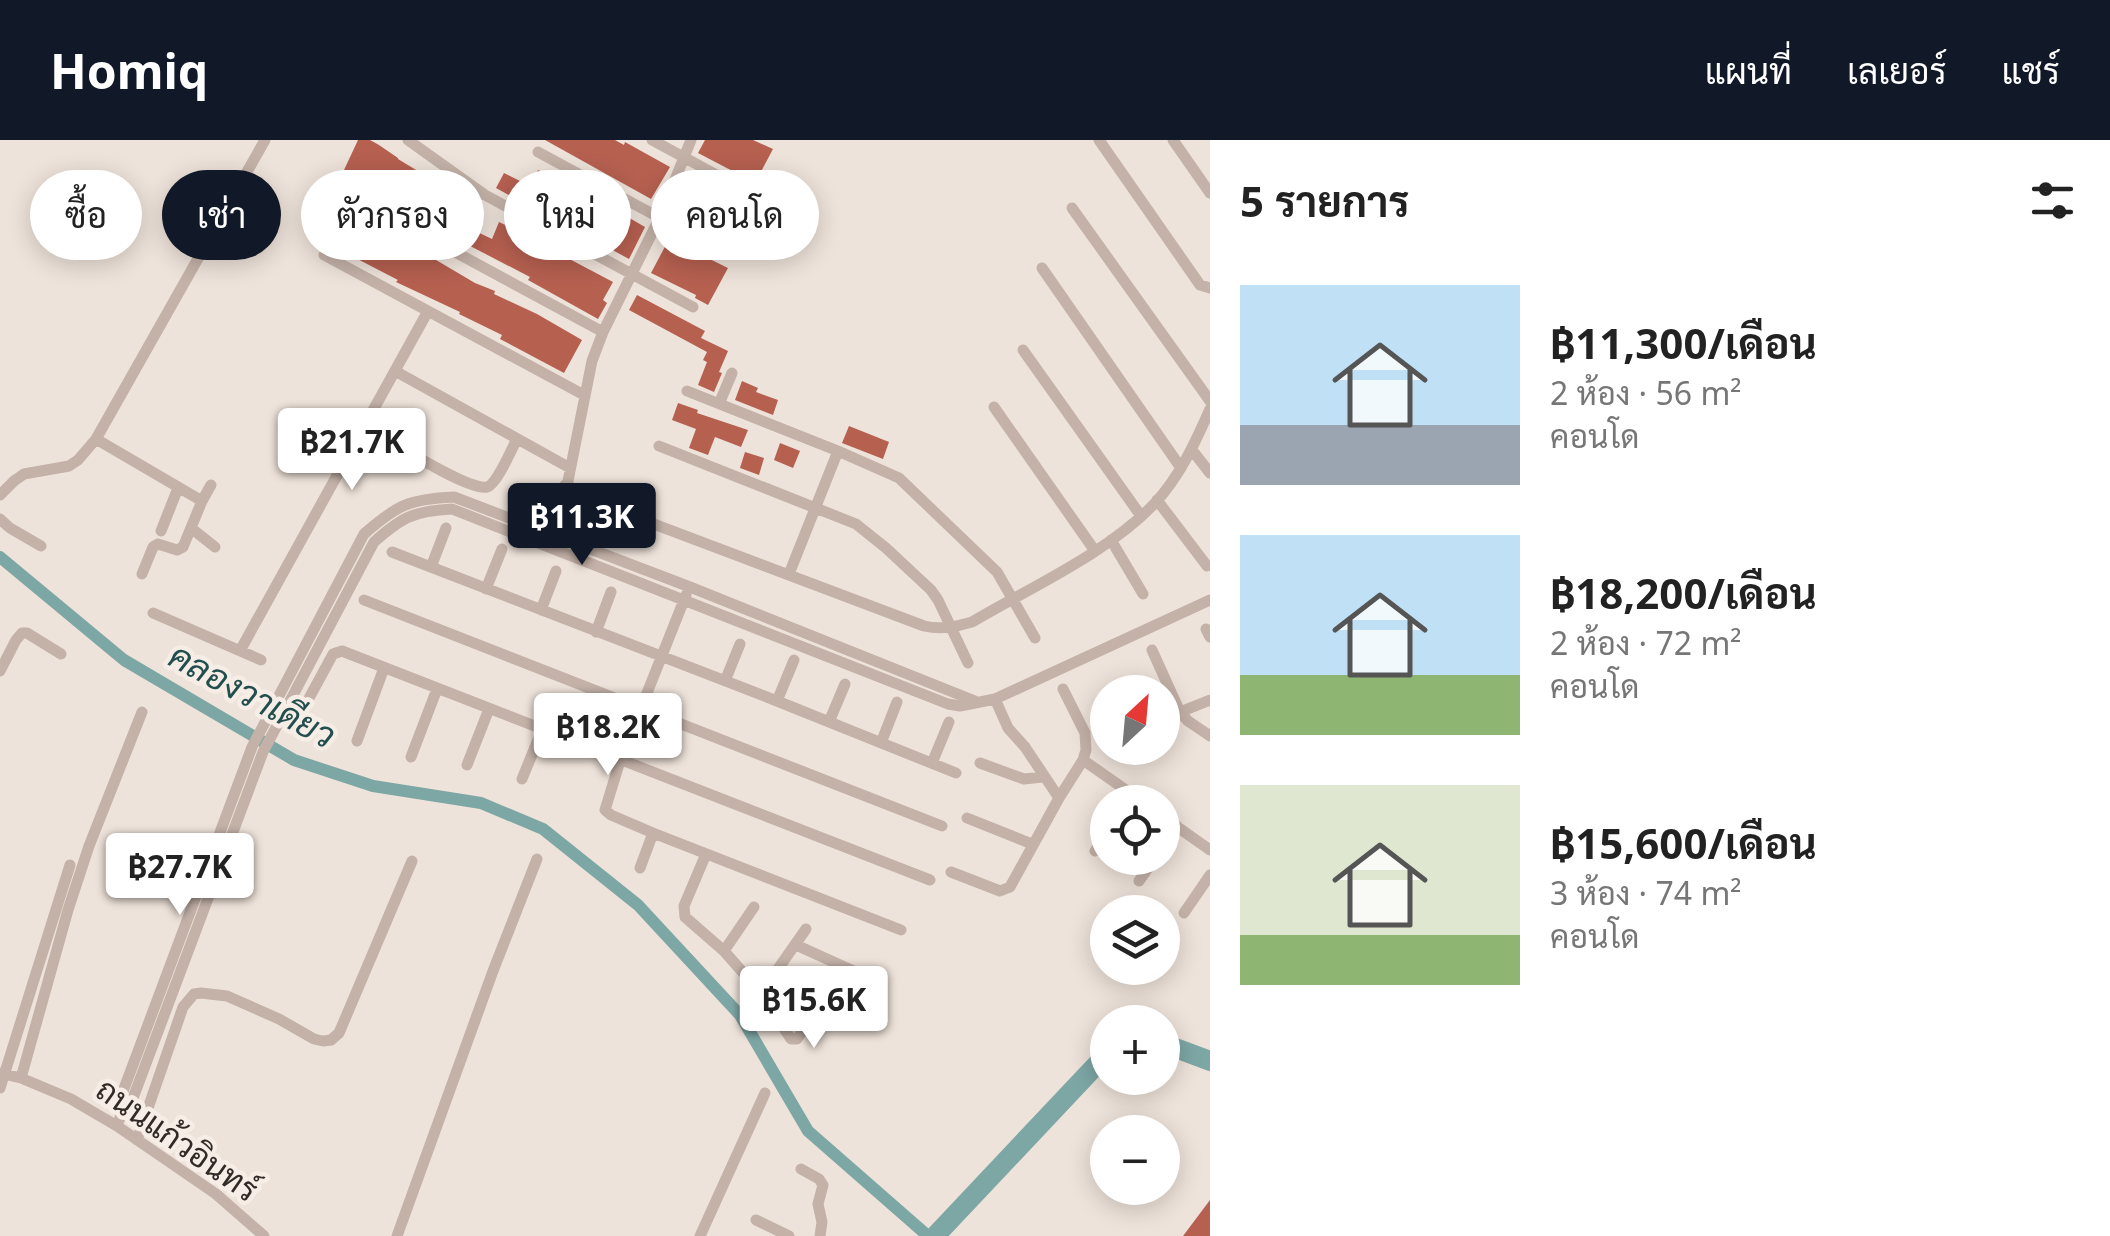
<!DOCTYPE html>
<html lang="th">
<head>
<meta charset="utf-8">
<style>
  :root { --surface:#fff; --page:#f2f2f2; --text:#222; --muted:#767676; --accent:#111827 }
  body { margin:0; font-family:"Noto Sans",Sarabun,sans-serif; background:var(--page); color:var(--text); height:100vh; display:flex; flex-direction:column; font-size:38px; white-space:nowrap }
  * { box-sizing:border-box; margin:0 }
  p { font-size:32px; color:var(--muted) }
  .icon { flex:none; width:55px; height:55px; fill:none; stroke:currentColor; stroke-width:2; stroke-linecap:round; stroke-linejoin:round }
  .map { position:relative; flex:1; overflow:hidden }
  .sheet { display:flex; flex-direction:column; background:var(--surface); width:900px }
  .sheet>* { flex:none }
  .top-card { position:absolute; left:30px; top:30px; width:950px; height:90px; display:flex; gap:20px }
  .needle { width:65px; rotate:26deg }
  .controls { position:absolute; left:1090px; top:535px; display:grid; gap:20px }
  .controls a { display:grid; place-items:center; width:90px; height:90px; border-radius:50%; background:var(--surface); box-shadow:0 5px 25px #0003; font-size:50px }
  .price { position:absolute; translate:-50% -85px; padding:0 22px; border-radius:10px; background:#fff; color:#222; font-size:32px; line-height:65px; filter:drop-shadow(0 2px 5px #0008) }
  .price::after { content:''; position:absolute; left:50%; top:60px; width:30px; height:22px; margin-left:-15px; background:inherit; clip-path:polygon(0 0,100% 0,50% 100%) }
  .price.selected { background:var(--accent); color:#fff }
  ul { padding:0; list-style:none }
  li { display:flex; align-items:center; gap:30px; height:250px; padding:0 30px }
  li span { display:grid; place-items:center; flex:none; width:280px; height:200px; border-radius:0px; color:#555 }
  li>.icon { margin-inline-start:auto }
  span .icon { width:120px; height:120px; fill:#fffc; stroke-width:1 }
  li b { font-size:42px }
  h2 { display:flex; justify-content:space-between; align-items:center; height:120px; padding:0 30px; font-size:42px }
  .chip { padding:0 35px; border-radius:45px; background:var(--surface); box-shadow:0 5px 25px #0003; font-size:35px; line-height:90px }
  .chip.selected { background:var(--accent); color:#fff }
  header { display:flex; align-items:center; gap:60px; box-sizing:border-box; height:140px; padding:0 50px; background:var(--accent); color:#fff }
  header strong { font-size:48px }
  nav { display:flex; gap:55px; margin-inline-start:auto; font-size:35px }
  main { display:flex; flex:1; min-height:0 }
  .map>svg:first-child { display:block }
</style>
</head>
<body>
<header>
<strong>Homiq</strong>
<nav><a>แผนที่</a><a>เลเยอร์</a><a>แชร์</a></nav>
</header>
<main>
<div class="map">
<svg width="1210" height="1096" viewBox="0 0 1210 1096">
  <rect width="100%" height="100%" fill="#eee3da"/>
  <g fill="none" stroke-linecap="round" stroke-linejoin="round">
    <path stroke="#7da7a5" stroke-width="12" d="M0,417L124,520L294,620L373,646L481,663L543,689L638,765L740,875L808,991L928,1096"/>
    <path stroke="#7da7a5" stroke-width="20" d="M1162,903L1210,921
      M935,1096L1101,920L1108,917"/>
  </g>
  <path fill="#b66050" d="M358,0H370L379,5L398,18V19L436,42L434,46L476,67L467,87L492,99L499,82L561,112L560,114L613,142L603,160L607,163L598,179L528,140L530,137L420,80L432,57L389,33L381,51L344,30Z
    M545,0H615L624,5L625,2L670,27L651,59Z
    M705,0H753L773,9L754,45L743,39L744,37L698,13Z
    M538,30L576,49L574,52L619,72L645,87L629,119L541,71L550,54L531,44Z
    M504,33L524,43L516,59L496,48Z
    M689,38L736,64L738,62L751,69L740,89L743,90L734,108L721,100L723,97L677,75L686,56L681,54Z
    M330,63L391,98L431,117L475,143L495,151L494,154L537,174L582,200L564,233L500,199L502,195L459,174L460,172L396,142L398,140L313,96Z
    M669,99L728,128L708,165L695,158L696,155L651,133Z
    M637,155L705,191L701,198L728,211L719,232L722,233L714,252L698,245L707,222L703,220L707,212L629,170Z
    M742,241L758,248L756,252L778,260L773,275L735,260Z
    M678,263L698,270L697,273L748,290L741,307L715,297L708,315L689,308L696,289L672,280Z
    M849,286L889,302L883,319L842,303Z
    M780,303L800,311L793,328L774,320Z
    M745,312L764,318L759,335L740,328Z
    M1210,1060V1096H1183Z"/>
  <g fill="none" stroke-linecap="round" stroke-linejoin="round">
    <path stroke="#c4b2a8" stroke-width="11" d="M408,0L485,55L693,167
      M652,0L746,51
      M1099,0L1200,145L1210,148
      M1173,0L1210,53
      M538,12L723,112
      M344,52L603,192
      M1072,68L1210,261
      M324,115L584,255
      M1042,128L1181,328
      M1023,210L1141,376
      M395,231L570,328
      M687,251L838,311L899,338L997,432L1035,498
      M719,264L732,233
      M994,267L1095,411
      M365,286C386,298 467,351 487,347C497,344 511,310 517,299
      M96,299L202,361L183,407L177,410L158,404L153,407L142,434
      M659,306L856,384L886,408L931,450L938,460L968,523
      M1192,310L1210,333
      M561,349L924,486C942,490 954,487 972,482C1031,447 1108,413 1155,363C1180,336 1195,303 1210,269
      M0,355L14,341L24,334L69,326L78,320L96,299L265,0
      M1157,360L1207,426
      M202,361L211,345
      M0,379L10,388L41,406
      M191,388L215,407
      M540,390L550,366L565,345
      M161,391L178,348
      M559,397L567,370L568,341L592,221L603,192L660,77L691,0
      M1111,400L1143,454
      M392,412L777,561L956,633
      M431,427L446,388
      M789,434L838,311
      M486,449L502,409
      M686,455L620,621L605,670L611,675L653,693L901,790
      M364,460L942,686
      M541,470L556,431
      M153,473L261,520
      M1206,489L1210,497
      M596,492L611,452
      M241,509L428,171
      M1152,510L1180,572L1188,581L1210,596
      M0,531L16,500L22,493H27L61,514
      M725,541L740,504
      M995,559L1008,588L1025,607L1059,658
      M777,561L794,520
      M1180,572L1210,560
      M301,573L333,514L342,511L930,740
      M829,582L845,544
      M357,601L384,528
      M881,603L897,562
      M411,617L437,549
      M1083,620L1143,662
      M932,623L949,582
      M980,623L1024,639L1043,637
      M467,625L489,569
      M522,639L542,590
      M1162,676L1210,710
      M967,678L1032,704
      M1162,707L1177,686
      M1095,711L1108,692
      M706,714L684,766L685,777L724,811L761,853L791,899H797L824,859
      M640,728L653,693
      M951,732L1000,751L1010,747L1059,658L1083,620L1086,610L1085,593L1063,549
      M1139,741L1155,718
      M1184,773L1210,735
      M796,805L869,838
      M724,811L754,767
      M761,853L806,789
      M0,933L21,938L71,959L117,986L216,1054L264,1096
      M21,938L68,770L89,706L142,572
      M0,948L70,725
      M123,969L133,958L263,612L374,402C402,377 414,371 452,369L948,564L960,566L995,559L1210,460
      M117,986L123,969L122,954L252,607L364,394C397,365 409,359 454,357L690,447L975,561
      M137,1000L183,867L194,854L201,853L227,856L279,879L314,899L323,901L331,900L339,893L412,721
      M801,1029L819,1039L823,1045L818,1064L822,1082L820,1096
      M756,1080L789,1096
      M397,1096L493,831L537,719
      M700,1096L765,953"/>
  </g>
  <g text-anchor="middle" stroke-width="9" stroke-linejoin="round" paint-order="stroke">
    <g font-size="32" fill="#322a27" stroke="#f6ede6">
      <text transform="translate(177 1000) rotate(35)" y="11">ถนนแก้วอินทร์</text>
    </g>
    <g font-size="35" font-style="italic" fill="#224e4d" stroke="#f6ede6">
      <text transform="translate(252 556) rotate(28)" y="12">คลองวาเดียว</text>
    </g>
  </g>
</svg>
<div class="controls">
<a><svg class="needle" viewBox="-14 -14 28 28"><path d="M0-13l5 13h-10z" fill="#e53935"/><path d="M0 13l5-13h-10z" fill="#767676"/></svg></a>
<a><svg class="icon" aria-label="locate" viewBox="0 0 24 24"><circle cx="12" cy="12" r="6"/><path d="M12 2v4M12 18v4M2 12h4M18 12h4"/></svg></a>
<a><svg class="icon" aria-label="layers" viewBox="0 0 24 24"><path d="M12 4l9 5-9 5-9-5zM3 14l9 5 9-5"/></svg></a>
<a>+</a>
<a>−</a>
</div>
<b class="price" style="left:352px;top:353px">฿21.7K</b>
<b class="price selected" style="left:582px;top:428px">฿11.3K</b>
<b class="price" style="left:608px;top:638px">฿18.2K</b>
<b class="price" style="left:180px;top:778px">฿27.7K</b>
<b class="price" style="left:814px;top:911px">฿15.6K</b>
<div class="top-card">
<a class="chip">ซื้อ</a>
<a class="chip selected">เช่า</a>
<a class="chip">ตัวกรอง</a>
<a class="chip">ใหม่</a>
<a class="chip">คอนโด</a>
</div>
</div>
<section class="sheet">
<h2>5 รายการ<svg class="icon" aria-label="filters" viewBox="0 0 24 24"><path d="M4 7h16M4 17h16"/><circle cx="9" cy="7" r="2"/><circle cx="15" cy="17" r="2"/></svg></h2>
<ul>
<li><span style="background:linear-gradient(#bfe0f5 70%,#9aa5b1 0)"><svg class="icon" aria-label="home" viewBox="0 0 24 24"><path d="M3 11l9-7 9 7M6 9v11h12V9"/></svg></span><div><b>฿11,300/เดือน</b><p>2 ห้อง · 56 m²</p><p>คอนโด</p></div></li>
<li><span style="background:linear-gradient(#bfe0f5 70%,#8fb573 0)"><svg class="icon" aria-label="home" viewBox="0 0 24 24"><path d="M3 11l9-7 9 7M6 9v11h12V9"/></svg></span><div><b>฿18,200/เดือน</b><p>2 ห้อง · 72 m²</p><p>คอนโด</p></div></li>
<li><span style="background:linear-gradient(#dfe7d0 75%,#8fb573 0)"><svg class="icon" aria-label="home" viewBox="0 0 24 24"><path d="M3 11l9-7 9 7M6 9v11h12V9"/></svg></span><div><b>฿15,600/เดือน</b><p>3 ห้อง · 74 m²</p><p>คอนโด</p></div></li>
</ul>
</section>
</main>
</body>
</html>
